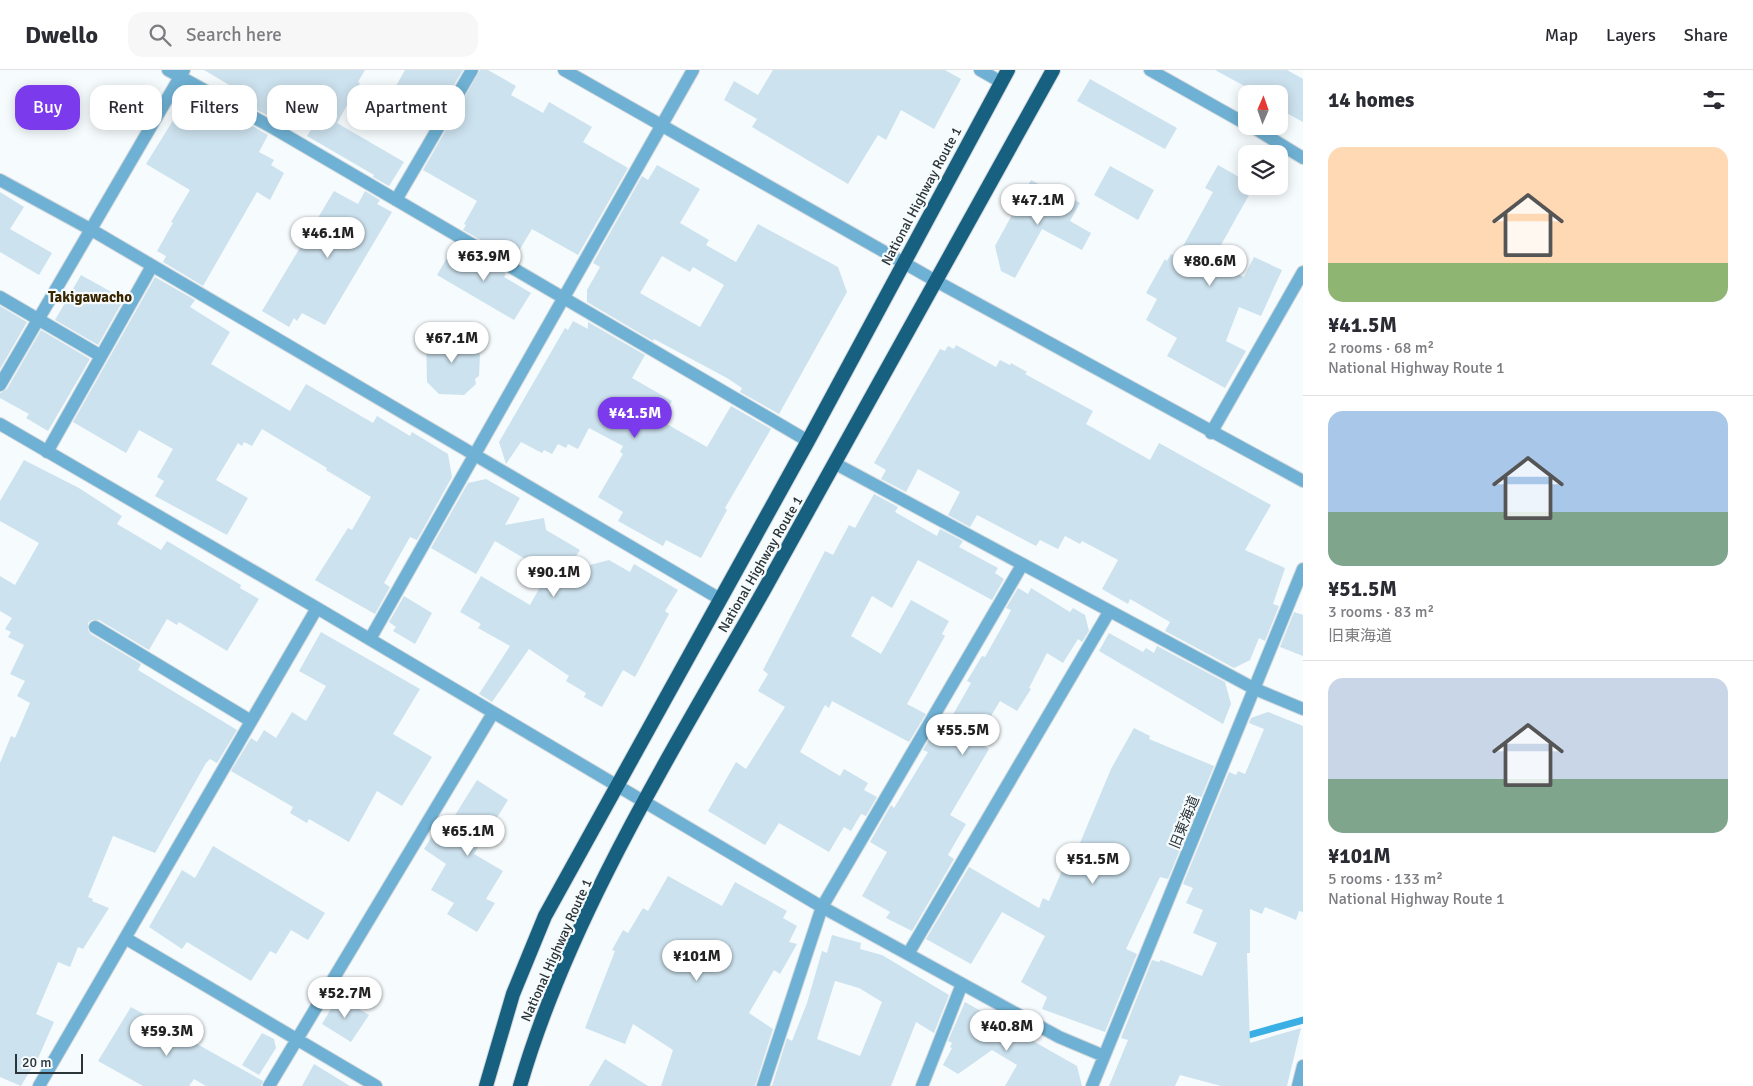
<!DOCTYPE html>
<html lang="en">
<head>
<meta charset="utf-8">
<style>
  :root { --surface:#fff; --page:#f7f7f7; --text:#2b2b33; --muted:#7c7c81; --line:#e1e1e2; --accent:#7c3aed }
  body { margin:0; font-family:Signika,"Noto Sans JP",sans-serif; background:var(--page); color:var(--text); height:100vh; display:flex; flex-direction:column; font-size:19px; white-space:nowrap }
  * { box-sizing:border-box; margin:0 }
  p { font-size:16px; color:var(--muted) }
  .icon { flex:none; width:28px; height:28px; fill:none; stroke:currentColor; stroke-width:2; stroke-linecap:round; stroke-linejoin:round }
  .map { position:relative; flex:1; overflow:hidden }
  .drawer { display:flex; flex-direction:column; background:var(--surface); width:450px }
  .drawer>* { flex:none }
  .guide { position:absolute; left:15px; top:15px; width:475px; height:45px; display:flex; gap:10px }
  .needle { width:32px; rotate:2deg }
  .controls { position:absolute; left:1238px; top:15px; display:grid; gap:10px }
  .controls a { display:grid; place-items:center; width:50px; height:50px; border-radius:10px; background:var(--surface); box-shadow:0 2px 12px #0003; font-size:25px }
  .scale { position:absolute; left:15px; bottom:12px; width:68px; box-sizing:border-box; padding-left:5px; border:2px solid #2b3438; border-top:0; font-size:14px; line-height:18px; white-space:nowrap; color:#2b3438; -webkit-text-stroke:4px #f6fbfd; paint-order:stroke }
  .price { position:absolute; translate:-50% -42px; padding:0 11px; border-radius:18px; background:#fff; color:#222; font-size:16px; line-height:32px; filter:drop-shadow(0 1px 2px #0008) }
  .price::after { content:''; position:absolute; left:50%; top:30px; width:15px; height:11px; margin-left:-8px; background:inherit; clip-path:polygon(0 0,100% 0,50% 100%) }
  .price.current { background:var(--accent); color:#fff }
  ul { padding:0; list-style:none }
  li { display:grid; align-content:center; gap:10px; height:265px; padding:0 25px }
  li+li { border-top:1px solid var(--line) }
  li span { display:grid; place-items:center; height:155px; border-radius:15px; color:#555 }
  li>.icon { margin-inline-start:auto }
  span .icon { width:90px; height:90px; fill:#fffc; stroke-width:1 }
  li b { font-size:21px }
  h2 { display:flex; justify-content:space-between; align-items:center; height:60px; padding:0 25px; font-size:21px }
  .pill { padding:0 18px; border-radius:15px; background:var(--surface); box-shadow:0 2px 12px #0003; font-size:18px; line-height:45px }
  .pill.current { background:var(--accent); color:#fff }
  header { display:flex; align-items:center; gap:30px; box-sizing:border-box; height:70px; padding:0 25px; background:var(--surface); border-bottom:1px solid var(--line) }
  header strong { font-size:24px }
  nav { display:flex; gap:28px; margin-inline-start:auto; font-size:18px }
  .search { width:350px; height:45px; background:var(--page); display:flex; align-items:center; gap:12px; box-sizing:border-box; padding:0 18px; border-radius:15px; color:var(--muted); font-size:19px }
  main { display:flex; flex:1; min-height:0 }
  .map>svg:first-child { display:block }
</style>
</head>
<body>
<header>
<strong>Dwello</strong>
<div class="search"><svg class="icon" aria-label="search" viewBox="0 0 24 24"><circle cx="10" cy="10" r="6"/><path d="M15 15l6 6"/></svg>Search here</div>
<nav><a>Map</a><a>Layers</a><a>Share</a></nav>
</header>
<main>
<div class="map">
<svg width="1303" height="1016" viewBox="0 0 1303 1016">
  <rect width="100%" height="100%" fill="#f6fbfd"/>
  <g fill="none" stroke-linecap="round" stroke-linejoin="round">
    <path stroke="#39afe4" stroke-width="7" d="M1242,967L1303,950"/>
  </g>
  <path fill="#cce2ee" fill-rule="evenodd" d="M204,0H365L358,12L360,13L337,53L404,92L389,116L373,107L374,105L307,66L312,58L282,40L276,50L242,32L246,25Z
    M405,0H463L435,47L392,23Z
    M480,0H488L516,16L511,25L543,43L549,32L592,57L583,72L628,98L578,185L532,159L514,189L463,160L466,155L464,154L477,131L423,100Z
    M773,0H945L961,9L934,59L901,40L886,70L878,65L848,114L752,57L757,49L724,30L734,11L758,25Z
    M1215,0H1287L1303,9V52L1279,39V24H1252L1249,22L1250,19Z
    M1090,9L1177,58L1165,79L1077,31Z
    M185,31L227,56L234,45L268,65L259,82L274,90L271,95L284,103L270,130L257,122L203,216L163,192L166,186L157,181L173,153L171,152L190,120L146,94Z
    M657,95L700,119L680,153L709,170L706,175L736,192L758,154L838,197L847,222L779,344L740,322L742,318L727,308L654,269L653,271L587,232V220L600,197L593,193L642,106L648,110ZM662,186L690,202L693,197L724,215L700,257L640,223Z
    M1218,95L1246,111V116H1254L1211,193L1244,207L1254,187L1282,200L1261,246L1239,237L1226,271L1246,281L1225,318L1167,286L1177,268L1146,250L1157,229L1146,223L1165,189L1167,191L1171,184L1177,187L1213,122L1205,118Z
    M1110,96L1154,120L1138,150L1094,125Z
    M1031,110L1062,127L1064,124L1080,133L1070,151L1091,163L1082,180L1042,159L1015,208L1001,201L995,176Z
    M334,121L358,134L365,121L380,130L377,134L392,142L325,255L302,243L297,251L294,248L289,257L262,241Z
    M0,122L24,137L10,159L52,183L39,205L0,182Z
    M455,174L506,203L504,207L531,223L514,250L437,205Z
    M81,205L124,229L98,275L55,250Z
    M155,207L195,230L190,237L230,262L211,294L290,341L306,314L373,353L377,346L410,366L412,362L448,384L452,407L417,470L410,467L384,513L390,517L375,544L315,510L348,458L352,460L371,427L326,400L327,398L262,359L252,376L244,372L242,376L238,373L216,410L248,428L227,465L155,426L164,411L157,407L173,379L139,360L126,383L73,352Z
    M0,236L27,252L0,299Z
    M573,251L588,259V252L645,285L632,308L672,331L662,349L666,351L665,353L707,377L731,336L771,359L725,438L727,440L701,488L666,470L663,476L618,451L623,442L598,427L623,384L620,382L623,376L589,358L578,379L568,374L566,378L558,374L552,384L544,380L542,383L521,372L506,394L499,372L565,258L568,260Z
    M41,260L90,289L48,361L26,348L29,344L0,328V323L7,319Z
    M426,264L470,268L477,276V282L480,284L479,306L475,309L476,314L464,325L439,324L427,312Z
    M956,275L996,297L1000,290L1010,295L1011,293L1027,302L1025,304L1093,341L1086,354L1150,390L1159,373L1271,435L1245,480L1285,498L1273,534L1279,536L1265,571L1259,568L1250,590L1234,598L1165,561L1170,552L1130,529L1128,534L1102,519L1118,490L1082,471L1080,474L1065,466L1058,479L1040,470L1036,476L977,445L970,457L948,445L960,422L918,399L906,422L881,409L886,400L874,393L940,279L945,281L948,276L954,279Z
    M24,390L79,418L122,446L117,454L161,480L167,471L241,515L240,518L259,529L227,581L179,552L177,555L167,549L149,580L99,550H92L88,553V560L91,564L141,594L138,600L237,660L217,693L210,689L206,693L155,783L113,766L88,827L93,829L92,831L109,838L83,879L78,877L70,897L58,892L36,944L54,952L39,986L21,1016L0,1007V693L11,666L15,668L30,633L17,626L25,611L10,604L24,575L8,567L11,562L5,559L12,548L0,541V506L15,515L39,473L0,451V431Z
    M486,409L520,428L505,455L544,448L546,460L580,480L567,501L609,490L630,502L634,494L678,520L665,541L669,544L635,607L623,600L602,637L584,627L586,623L566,611L569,606L529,579L492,632L479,624L510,576L478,558L481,554L460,542L481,506L530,535L546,506L552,505L495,471L476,504L431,478L468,413Z
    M874,424L898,437L895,442L937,466L940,459L963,471L959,477L998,498L995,503L1004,509L992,530L918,490L892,538L872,526L851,566L881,584L911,530L949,551L942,564L945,566L907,634L926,644L909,672L832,631L829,638L825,635L800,682L840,706L844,699L868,713L864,720L877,727L866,746L861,744L851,761L844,757L829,782L779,753L765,775L708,741L736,692L746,699L785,637L758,621L768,604L763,600L825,481L833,485L849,455L855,458Z
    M1018,518L1028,524L1031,518L1070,542L1073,538L1085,545L1089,561L1082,572L1078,569L1063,593L1047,583L1029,618L1031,619L1017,641L1000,631L976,671L989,679L950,745L966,754L948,785L954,789L912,861L886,848L890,842L862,826L887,782L870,772L891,735L894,738L928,682L923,680L940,651L947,655L971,613L967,611L982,586L985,587L1008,546L1011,540L1006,538Z
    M404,526L432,543L415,574L393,561L396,557L389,552Z
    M1294,542L1303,545V586L1280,577Z
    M321,562L420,619L393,664L432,687L402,736L377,721L349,772L309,749L307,753L290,743L293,737L231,701L251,668L257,672L264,660L276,668L292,642L306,651L326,616L299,601Z
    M1109,563L1143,582L1146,578L1154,583L1157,576L1225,612L1231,634L1223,654L1099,581Z
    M1268,642L1303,656V842L1299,841L1296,850L1265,837L1262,844L1250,839V883H1247L1250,973L1301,958L1287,1016H1221L1180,1005L1175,1016H1109L1128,970L1121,968L1152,890L1159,892L1161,890L1202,906L1217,873L1193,863L1203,840L1186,833L1193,818L1183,814L1229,702L1236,705L1238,701L1245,704L1264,659L1249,653L1251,648Z
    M1134,658L1150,666L1149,669L1214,696L1168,809L1160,807L1126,879L1137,884L1105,962L1042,939L1047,927L1021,912L1045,866L1002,842L971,894L926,869L969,797L1039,838L1043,828L1049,831L1070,782L1075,785L1111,699Z
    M477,710L508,730L474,784L503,801L486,829L495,833L477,862L447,844L454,833L431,820L446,794L424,779L445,746L452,750Z
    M213,776L325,843L308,870L291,860L276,884L270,881L251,911L187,872L182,879L149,857L182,800L195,808Z
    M668,806L722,836L735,812L787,841L783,848L797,856L789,872L797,874L780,904L774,900L749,943L773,959L755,1016H661L673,980L633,954L625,974L585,958L615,881L612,880L623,860L628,863L643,838L648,841Z
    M832,865L861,873L860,879L882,885L949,925L934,963L916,952L891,1016H772L787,968L792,971L807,933L822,881L827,883ZM835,911L859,918L882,932L860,986L817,969Z
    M338,927L369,945L351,972L322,954Z
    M965,932L1077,996L1082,1016H1005L1017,995L992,980L958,1004L943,995L952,978L950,977L952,973L948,971Z
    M131,937L263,1011L261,1016H206L194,1009L189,1016H143L98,991Z
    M262,963L274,969L276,978L259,1005L242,995Z
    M605,989L648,1016H589Z
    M314,994L350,1016H302Z"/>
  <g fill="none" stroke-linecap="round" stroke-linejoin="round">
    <defs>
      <path id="service" d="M0,227L101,286
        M47,382L152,196"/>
      <path id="minor" d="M168,0L275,59L808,371
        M980,0L1001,12
        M1150,0L1246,54
        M1251,56L1303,88
        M0,110L90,159L720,529
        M396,130L472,0
        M0,315L184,0
        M0,354L317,538L822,837L1059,967L1104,986
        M1211,363L1303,202
        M836,394L1255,619L1303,639
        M95,557L251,651
        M370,569L693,0
        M125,868L376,1016
        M908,884L1109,542
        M39,1016L317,538
        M269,1016L493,643
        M763,1016L822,837L1022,495
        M922,1016L962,914
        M1092,1016L1303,499
        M1298,1016L1303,996"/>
      <path id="tertiary" d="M564,0L934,210L1303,411"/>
      <path id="trunk" d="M486,1016L513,924L545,846L808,371L1008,0
        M520,1016C570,843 676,676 764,520C862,347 956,173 1053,0"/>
    </defs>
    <use href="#service" stroke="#d1d7da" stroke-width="14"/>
    <use href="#minor" stroke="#d1d7da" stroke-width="14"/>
    <use href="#tertiary" stroke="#d1d7da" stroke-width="14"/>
    <use href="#trunk" stroke="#d1d7da" stroke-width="16"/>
    <use href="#service" stroke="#6fb1d4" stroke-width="12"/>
    <use href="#minor" stroke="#6fb1d4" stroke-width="12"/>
    <use href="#tertiary" stroke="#6fb1d4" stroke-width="12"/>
    <use href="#trunk" stroke="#176080" stroke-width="14"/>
  </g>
  <g text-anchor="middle" stroke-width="4.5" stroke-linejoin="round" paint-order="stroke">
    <g font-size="14" fill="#2b3438" stroke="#f6fbfd">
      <text transform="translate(921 126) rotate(-62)" y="5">National Highway Route 1</text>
      <text transform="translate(760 494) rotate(-60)" y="5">National Highway Route 1</text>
      <text transform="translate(1184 752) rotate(-68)" y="5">旧東海道</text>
      <text transform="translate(556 880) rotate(-66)" y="5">National Highway Route 1</text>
    </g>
    <g font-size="15" font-weight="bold" fill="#382600" stroke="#f6fbfd">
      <text x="90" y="232">Takigawacho</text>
    </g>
  </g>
</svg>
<div class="controls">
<a><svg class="needle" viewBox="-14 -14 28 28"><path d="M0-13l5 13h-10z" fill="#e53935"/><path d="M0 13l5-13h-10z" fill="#7c7c81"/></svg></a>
<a><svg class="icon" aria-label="layers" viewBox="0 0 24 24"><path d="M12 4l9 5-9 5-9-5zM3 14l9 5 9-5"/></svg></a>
</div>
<div class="scale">20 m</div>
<b class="price" style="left:1038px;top:156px">¥47.1M</b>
<b class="price" style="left:328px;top:189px">¥46.1M</b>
<b class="price" style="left:484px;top:212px">¥63.9M</b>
<b class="price" style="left:1210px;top:217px">¥80.6M</b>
<b class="price" style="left:452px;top:294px">¥67.1M</b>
<b class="price current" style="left:635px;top:369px">¥41.5M</b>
<b class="price" style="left:554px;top:528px">¥90.1M</b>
<b class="price" style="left:963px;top:686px">¥55.5M</b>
<b class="price" style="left:468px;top:787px">¥65.1M</b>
<b class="price" style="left:1093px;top:815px">¥51.5M</b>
<b class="price" style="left:697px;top:912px">¥101M</b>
<b class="price" style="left:345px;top:949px">¥52.7M</b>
<b class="price" style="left:1007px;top:982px">¥40.8M</b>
<b class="price" style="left:167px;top:987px">¥59.3M</b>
<div class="guide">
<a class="pill current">Buy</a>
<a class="pill">Rent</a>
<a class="pill">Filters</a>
<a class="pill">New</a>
<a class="pill">Apartment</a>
</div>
</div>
<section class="drawer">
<h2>14 homes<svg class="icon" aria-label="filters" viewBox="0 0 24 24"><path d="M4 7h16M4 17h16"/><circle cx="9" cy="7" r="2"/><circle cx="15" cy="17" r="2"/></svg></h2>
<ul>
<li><span style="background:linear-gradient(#ffd9b3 75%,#8fb573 0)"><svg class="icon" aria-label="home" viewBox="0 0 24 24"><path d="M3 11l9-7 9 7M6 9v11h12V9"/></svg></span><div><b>¥41.5M</b><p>2 rooms · 68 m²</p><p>National Highway Route 1</p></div></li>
<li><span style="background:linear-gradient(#a9c7e8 65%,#7fa58c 0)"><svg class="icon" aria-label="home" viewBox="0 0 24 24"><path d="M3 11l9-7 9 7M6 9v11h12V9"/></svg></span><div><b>¥51.5M</b><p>3 rooms · 83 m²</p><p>旧東海道</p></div></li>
<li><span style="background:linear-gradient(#c9d6e8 65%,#7fa58c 0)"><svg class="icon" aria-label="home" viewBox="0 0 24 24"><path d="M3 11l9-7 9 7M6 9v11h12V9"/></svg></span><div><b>¥101M</b><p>5 rooms · 133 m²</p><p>National Highway Route 1</p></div></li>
</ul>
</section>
</main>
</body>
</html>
